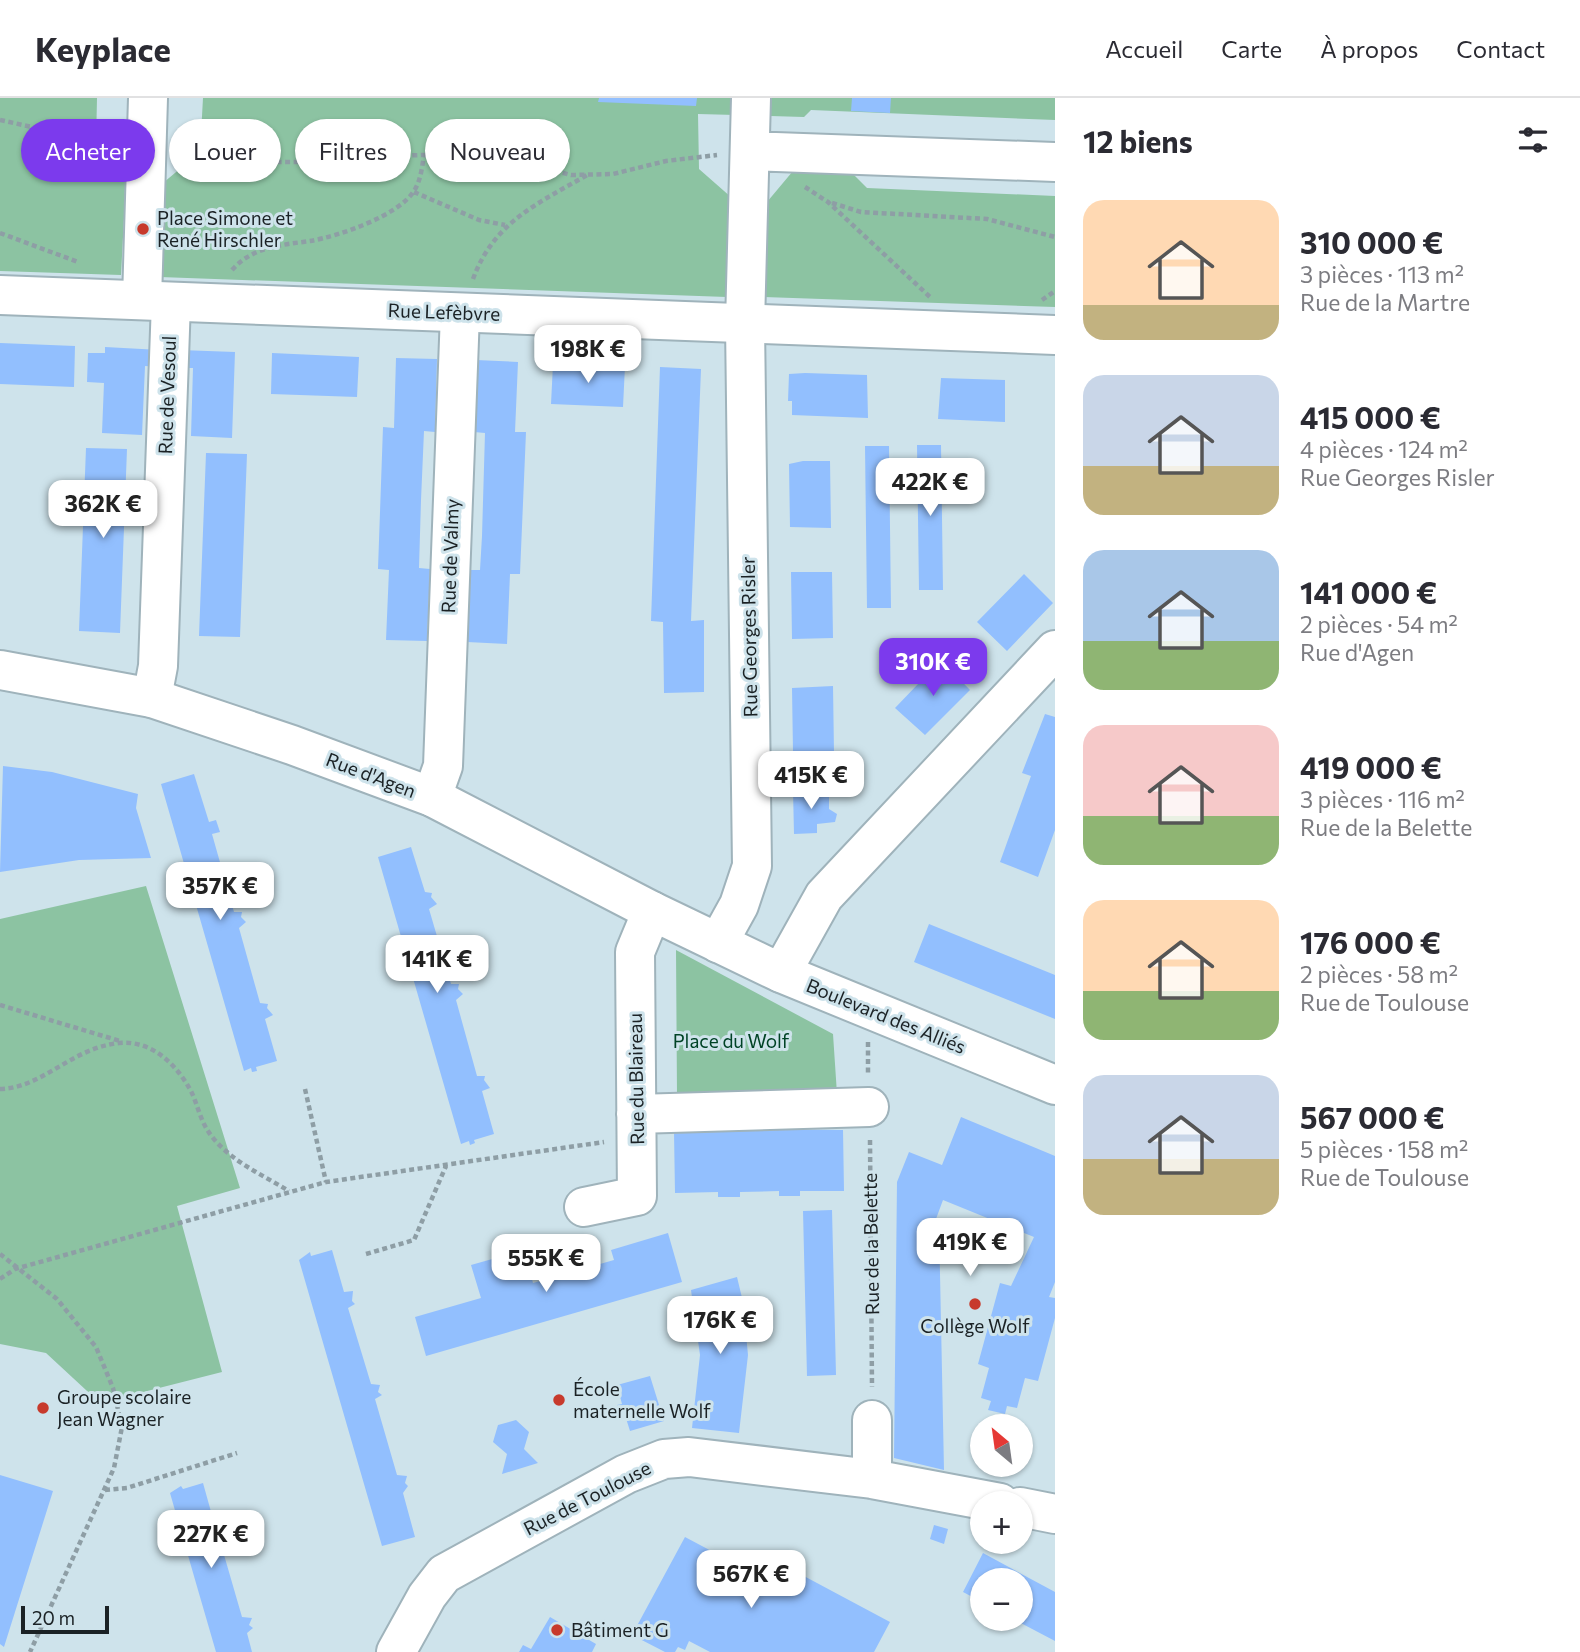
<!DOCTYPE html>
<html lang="fr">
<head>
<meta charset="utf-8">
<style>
  :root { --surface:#fff; --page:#f2f2f3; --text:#2b2b33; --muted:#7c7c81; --line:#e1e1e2; --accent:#7c3aed }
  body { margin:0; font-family:Commissioner,sans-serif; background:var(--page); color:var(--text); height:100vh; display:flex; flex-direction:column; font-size:26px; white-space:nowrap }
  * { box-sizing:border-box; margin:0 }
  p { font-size:23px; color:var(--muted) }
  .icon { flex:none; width:38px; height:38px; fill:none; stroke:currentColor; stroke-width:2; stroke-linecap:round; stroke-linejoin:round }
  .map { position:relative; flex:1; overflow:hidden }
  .sheet { display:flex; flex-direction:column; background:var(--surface); width:525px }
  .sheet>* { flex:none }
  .top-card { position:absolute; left:21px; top:21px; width:665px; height:63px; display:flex; gap:14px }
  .needle { width:46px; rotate:331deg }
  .fabs { position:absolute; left:970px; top:1316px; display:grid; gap:14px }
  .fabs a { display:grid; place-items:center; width:63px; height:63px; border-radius:50%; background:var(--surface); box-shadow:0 2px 5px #0004; font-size:35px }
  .scale { position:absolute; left:21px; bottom:18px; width:88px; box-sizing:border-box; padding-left:7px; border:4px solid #1b2225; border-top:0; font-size:19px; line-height:24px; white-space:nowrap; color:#1b2225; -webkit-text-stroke:5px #cee3eb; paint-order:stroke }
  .price { position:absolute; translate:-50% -60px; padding:0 16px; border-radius:14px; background:#fff; color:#222; font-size:23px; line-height:46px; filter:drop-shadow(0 2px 4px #0008) }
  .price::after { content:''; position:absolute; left:50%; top:42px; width:21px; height:16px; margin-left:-10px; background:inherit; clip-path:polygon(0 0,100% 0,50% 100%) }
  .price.selected { background:var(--accent); color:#fff }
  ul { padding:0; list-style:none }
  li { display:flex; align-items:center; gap:21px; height:175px; padding:0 28px }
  li span { display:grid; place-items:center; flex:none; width:196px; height:140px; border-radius:21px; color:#555 }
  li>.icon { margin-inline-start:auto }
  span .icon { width:84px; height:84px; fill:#fffc; stroke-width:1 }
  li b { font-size:30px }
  h2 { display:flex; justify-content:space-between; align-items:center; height:84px; padding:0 28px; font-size:30px }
  .chip { padding:0 24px; border-radius:32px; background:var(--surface); box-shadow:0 2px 5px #0004; font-size:24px; line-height:63px }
  .chip.selected { background:var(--accent); color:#fff }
  header { display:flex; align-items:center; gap:42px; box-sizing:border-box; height:98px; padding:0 35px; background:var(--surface); border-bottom:2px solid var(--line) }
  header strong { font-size:33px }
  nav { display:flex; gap:38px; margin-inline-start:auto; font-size:24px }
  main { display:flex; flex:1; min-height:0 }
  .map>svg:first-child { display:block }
</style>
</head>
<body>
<header>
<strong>Keyplace</strong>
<nav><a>Accueil</a><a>Carte</a><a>À propos</a><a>Contact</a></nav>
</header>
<main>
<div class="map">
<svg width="1055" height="1554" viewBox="0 0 1055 1554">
  <rect width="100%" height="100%" fill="#cee3eb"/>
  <path fill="#8cc3a2" d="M0,0H97L96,47L126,82L121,177L0,173Z
    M203,0H1055V22L811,12L804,19L698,16L699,71L732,100L727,199L160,179L163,85L200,54Z
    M845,68L867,90L1055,98V209L764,199L767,104L793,73Z
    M146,788L240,1090L177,1108L222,1274L100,1305L46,1255L0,1246V821Z
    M676,852L833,936L837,996H677Z"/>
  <path fill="#92bffe" d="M599,0H697L696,8L598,4Z
    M852,0H891L890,15L851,13Z
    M0,245L75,248L74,289L0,286Z
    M105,249L160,252L159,269L145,268L142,337L102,335L104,285L87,284L88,255H105Z
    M180,252L235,254L232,340L191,338L193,270H179Z
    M272,255L359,259L357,299L271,296Z
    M396,260L437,261L435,334L424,333L421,402L419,470L430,471L427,543L386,542L389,472L378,471L383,329L394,330Z
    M476,262L518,264L515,334H526L520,476H510L507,546L467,544L469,472H480L482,438L485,335L474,334Z
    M553,266L625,268L623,309L551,306Z
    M660,269L701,271L691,523L704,522V594L664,595L663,524L651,523Z
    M805,275L867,277L868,320L792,317V303H788L789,276Z
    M941,280L1005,282V324L938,321Z
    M917,347H941L943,492H919Z
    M865,348H889L891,510H867Z
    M86,350L127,351L120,535L79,533Z
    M206,355L247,356L240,539L199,538Z
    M803,363H830L831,430L790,429L789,366Z
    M791,474H832L833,540L792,541Z
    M1024,476L1053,505L1007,553L977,524Z
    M941,562L970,592L925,637L895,610Z
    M833,588L834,655L793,654L792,590Z
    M1045,616L1055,619V732L1038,779L1000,764L1031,678L1022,675Z
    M3,668L52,674L138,696L136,710L151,760L79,762L0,774Z
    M194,676L209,724L216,722L220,734L212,736L234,814H242L241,819L246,824L239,830L260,905L268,906L267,910L273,917L265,921L277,963L256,969L257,973L252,974L251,970L244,973L161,686Z
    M793,692H829V711L837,716L835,724L817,726V735L794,736Z
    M411,749L425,794L432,795L431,799L437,806L429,811L451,886H459L458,891L463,896L456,902L477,978H485L484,982L490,990L482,993L494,1036L474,1042L475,1045L470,1047L469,1043L461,1046L378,759Z
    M929,826L1055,877V921L914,864Z
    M961,1019L1055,1058V1184L1049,1199L1055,1200V1220L1038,1283L1025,1280L1017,1310L1007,1308L1005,1316L988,1312L991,1303L981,1300L989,1270L978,1266L1000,1185L1011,1188L1034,1139L943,1102L933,1129L939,1127L944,1372L894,1360L897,1084L909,1054L942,1067Z
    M739,1031L843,1032L844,1093H800V1098H779V1093L740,1094V1099H718V1094L675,1095L674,1034Z
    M832,1112L836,1277L807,1278L803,1113Z
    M668,1135L682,1184L426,1258L415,1219L481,1200L471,1167L524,1152L533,1185L614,1162L611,1152Z
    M332,1152L344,1194L353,1193L352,1203L355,1206L348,1210L371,1286L380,1287L378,1294L382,1297L375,1301L397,1377L407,1378L405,1385L408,1388L403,1395L415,1439L382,1448L299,1162L310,1154L311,1158Z
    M737,1179L743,1204L748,1257L739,1335L692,1330L700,1257L691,1192Z
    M650,1278L664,1323L630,1333L624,1314L619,1315L617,1307L622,1306L617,1287Z
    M516,1322L529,1334L524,1351L538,1365L502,1376L507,1356L493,1344L498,1327Z
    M0,1377L53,1393L4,1549L0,1546Z
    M203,1385L215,1428H225L223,1436L226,1439L220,1443L242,1519L252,1520L249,1527L253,1530L247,1535L252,1554H216L198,1492L170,1395L181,1388L183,1391Z
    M934,1427L948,1431L944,1446L930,1441Z
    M685,1439L762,1480L772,1461L890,1524L874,1554H710L689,1543L685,1552L678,1549L675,1554H665L632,1537Z
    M983,1455L1055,1494V1543L1013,1521H1020V1482H982V1504L963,1494Z
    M550,1519L596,1546L592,1554H519L523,1547L531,1551Z"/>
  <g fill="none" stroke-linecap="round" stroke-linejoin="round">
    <defs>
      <path id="minor" d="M750,53L1055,64
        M142,202L148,0
        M152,600L158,568L171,204
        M432,699L443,668L460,215
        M718,845L739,807L752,768L745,226L751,0
        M781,875L824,798L1055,552
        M636,1016L869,1009
        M584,1109L637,1098L635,854L652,813
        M872,1381V1322
        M1020,1409L1055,1416
        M396,1554L427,1498L444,1476L626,1376L664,1361L689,1359L872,1381L1000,1405"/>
      <path id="major" d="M0,197L1055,237
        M0,572L152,600L292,647L432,699L652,813L781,875L1055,987"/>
    </defs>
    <use href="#minor" stroke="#9fb3bb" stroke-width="42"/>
    <use href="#major" stroke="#9fb3bb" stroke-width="42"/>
    <path stroke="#8e9ea5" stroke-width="4.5" stroke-dasharray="5 3.5" stroke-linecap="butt" d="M0,22L55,34L113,36
      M178,41L204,46L258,64H312L360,59L487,55L571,77L613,76L666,63L717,57
      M805,89L828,104L930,199
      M414,94L479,122L505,127
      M832,105L861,114L987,121L1055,139
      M0,135L78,164
      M232,172C252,149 281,147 310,143C339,138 398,118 414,93C421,82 422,69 424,57
      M473,181C494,124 537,106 587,77
      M1042,202L1055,193
      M0,907L120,943
      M868,944V978
      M0,991C43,990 71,950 119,945C152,942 176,966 191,993C197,1005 200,1021 208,1033C226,1061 261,1076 289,1093
      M305,991L326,1084
      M870,1042L872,1289
      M0,1156L57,1201L96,1249L113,1290L122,1329L114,1370L30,1554
      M366,1156L414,1142L446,1068
      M0,1181L15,1171L326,1084L604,1044
      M105,1392L127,1390L237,1355"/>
    <use href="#minor" stroke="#fff" stroke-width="38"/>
    <use href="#major" stroke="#fff" stroke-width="38"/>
  </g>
  <g fill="#c73a2c" stroke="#cee3eb" stroke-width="2.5">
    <circle cx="143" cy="131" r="7"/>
    <circle cx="975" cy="1206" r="7"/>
    <circle cx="559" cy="1302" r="7"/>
    <circle cx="43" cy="1310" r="7"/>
    <circle cx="557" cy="1532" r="7"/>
  </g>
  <g text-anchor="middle" stroke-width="6" stroke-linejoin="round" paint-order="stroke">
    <g font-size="19" fill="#1b2225" stroke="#cee3eb" text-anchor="start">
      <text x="157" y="127">Place Simone et<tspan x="157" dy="22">René Hirschler</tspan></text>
      <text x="975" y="1235" text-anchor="middle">Collège Wolf</text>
      <text x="573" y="1298">École<tspan x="573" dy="22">maternelle Wolf</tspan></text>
      <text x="57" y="1306">Groupe scolaire<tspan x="57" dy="22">Jean Wagner</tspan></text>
      <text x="571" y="1539">Bâtiment G</text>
    </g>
    <g font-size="19" fill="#1b2225" stroke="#cee3eb">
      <text transform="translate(444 214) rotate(2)" y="7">Rue Lefèbvre</text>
      <text transform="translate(167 297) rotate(-88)" y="7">Rue de Vesoul</text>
      <text transform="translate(450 458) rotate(-88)" y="7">Rue de Valmy</text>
      <text transform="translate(749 539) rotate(-91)" y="7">Rue Georges Risler</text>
      <text transform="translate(371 677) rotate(21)" y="7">Rue d'Agen</text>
      <text transform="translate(886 918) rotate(22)" y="7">Boulevard des Alliés</text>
      <text transform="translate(636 981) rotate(-91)" y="7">Rue du Blaireau</text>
      <text transform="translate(871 1146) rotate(-91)" y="7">Rue de la Belette</text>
      <text transform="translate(587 1400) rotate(-27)" y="7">Rue de Toulouse</text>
    </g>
    <g font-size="19" fill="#004326" stroke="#cee3eb">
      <text x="731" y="950">Place du Wolf</text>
    </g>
  </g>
</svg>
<div class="fabs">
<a><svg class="needle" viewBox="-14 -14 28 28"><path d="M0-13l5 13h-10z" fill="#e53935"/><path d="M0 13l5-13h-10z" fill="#7c7c81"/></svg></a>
<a>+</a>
<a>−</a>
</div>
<div class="scale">20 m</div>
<b class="price" style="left:588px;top:287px">198K €</b>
<b class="price" style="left:930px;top:420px">422K €</b>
<b class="price" style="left:103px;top:442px">362K €</b>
<b class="price selected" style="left:933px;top:600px">310K €</b>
<b class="price" style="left:811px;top:713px">415K €</b>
<b class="price" style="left:220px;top:824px">357K €</b>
<b class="price" style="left:437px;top:897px">141K €</b>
<b class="price" style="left:970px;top:1180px">419K €</b>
<b class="price" style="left:546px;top:1196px">555K €</b>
<b class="price" style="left:720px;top:1258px">176K €</b>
<b class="price" style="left:211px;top:1472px">227K €</b>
<b class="price" style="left:751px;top:1512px">567K €</b>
<div class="top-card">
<a class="chip selected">Acheter</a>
<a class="chip">Louer</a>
<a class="chip">Filtres</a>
<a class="chip">Nouveau</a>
</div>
</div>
<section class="sheet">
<h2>12 biens<svg class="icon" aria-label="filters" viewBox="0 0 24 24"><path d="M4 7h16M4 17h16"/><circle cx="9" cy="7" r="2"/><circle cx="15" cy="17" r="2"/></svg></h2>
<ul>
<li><span style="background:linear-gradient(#ffd9b3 75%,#c2b280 0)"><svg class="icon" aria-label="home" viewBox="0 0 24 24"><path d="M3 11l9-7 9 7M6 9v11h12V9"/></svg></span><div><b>310 000 €</b><p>3 pièces · 113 m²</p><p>Rue de la Martre</p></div></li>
<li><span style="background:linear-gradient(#c9d6e8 65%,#c2b280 0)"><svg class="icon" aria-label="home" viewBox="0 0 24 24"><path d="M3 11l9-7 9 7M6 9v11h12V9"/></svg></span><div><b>415 000 €</b><p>4 pièces · 124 m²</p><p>Rue Georges Risler</p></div></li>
<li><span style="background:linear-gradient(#a9c7e8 65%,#8fb573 0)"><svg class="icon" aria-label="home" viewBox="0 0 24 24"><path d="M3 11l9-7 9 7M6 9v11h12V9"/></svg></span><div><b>141 000 €</b><p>2 pièces · 54 m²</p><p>Rue d'Agen</p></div></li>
<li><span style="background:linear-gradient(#f6c9c9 65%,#8fb573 0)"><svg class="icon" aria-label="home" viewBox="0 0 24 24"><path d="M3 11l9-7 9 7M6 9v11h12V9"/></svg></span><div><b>419 000 €</b><p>3 pièces · 116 m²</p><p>Rue de la Belette</p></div></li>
<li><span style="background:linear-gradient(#ffd9b3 65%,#8fb573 0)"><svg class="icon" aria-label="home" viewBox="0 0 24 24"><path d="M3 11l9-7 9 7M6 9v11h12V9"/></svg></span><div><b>176 000 €</b><p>2 pièces · 58 m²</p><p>Rue de Toulouse</p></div></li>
<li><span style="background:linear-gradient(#c9d6e8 60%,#c2b280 0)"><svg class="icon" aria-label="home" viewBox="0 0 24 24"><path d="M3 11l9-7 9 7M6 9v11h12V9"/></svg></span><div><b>567 000 €</b><p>5 pièces · 158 m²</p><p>Rue de Toulouse</p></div></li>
</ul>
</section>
</main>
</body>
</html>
